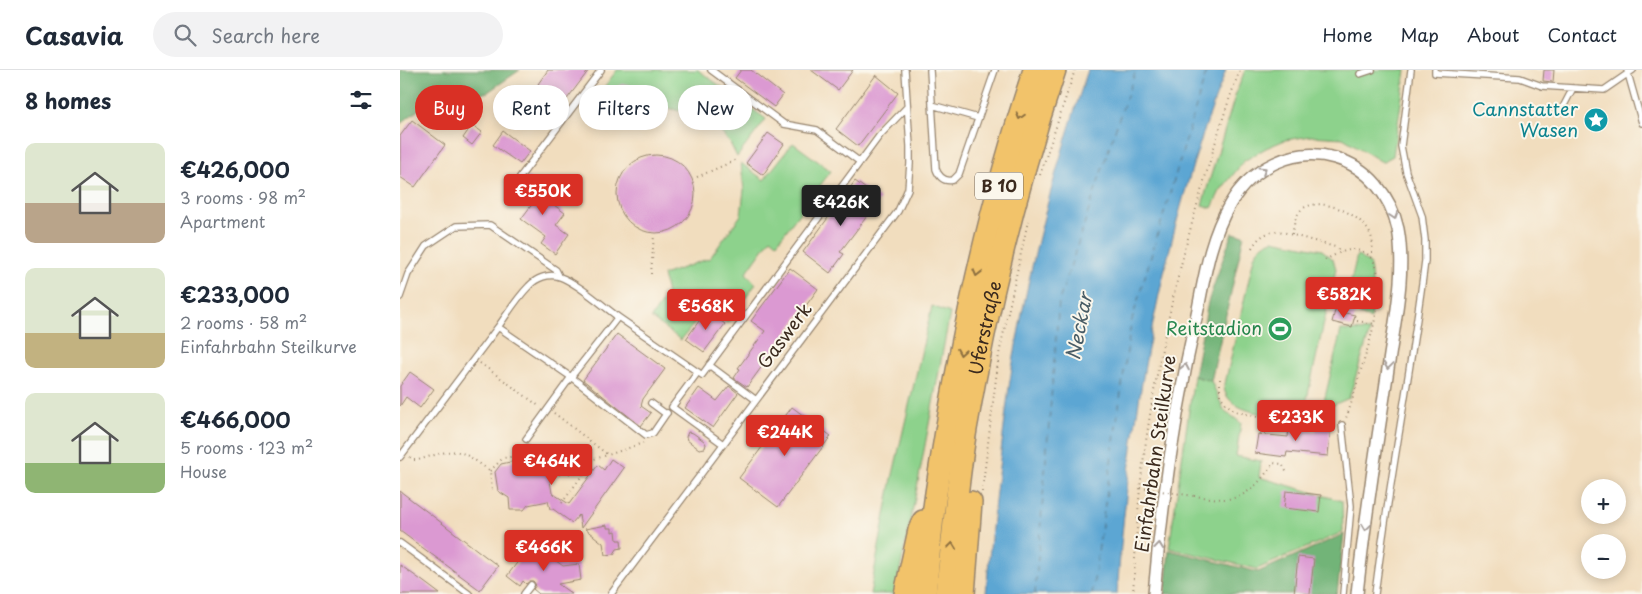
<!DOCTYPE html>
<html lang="en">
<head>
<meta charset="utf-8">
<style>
  :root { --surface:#fff; --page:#f2f2f3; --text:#1f2937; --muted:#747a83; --line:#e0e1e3; --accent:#d93025 }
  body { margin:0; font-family:"Playpen Sans",sans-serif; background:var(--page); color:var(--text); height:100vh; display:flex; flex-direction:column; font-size:19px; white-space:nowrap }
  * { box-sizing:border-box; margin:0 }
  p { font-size:16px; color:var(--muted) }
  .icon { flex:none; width:28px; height:28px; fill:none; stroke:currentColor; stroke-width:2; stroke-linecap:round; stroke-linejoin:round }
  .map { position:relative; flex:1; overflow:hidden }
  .sheet { display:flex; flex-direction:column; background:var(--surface); width:400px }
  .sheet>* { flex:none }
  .hud { position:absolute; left:15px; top:15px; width:475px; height:45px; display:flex; gap:10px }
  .buttons { position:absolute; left:1181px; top:409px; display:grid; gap:10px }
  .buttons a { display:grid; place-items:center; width:45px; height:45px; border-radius:50%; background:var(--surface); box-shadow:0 2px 12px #0003; font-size:25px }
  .price { position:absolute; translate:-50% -42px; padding:0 11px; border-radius:5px; background:var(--accent); color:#fff; font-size:16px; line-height:32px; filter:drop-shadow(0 1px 2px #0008) }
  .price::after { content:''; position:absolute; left:50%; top:30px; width:15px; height:11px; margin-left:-8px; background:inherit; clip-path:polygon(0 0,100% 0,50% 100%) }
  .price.on { background:#222; color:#fff }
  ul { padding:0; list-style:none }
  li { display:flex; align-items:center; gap:15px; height:125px; padding:0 25px }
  li span { display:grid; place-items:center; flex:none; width:140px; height:100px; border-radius:10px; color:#555 }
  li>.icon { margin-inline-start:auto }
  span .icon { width:60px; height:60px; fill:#fffc; stroke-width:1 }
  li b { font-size:21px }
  h2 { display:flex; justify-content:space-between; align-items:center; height:60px; padding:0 25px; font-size:21px }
  .chip { padding:0 18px; border-radius:22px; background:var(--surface); box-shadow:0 2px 12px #0003; font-size:18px; line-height:45px }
  .chip.on { background:var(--accent); color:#fff }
  header { display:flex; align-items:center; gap:30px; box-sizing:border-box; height:70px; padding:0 25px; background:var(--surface); border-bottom:1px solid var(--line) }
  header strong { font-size:24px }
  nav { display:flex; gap:28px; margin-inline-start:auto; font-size:18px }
  .search { width:350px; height:45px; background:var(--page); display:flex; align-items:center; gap:12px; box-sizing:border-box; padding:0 18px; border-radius:28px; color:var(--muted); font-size:19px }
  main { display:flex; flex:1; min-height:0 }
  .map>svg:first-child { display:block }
</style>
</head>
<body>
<header>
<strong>Casavia</strong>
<div class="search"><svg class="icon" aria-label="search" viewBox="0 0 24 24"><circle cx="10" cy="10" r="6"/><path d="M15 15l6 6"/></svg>Search here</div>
<nav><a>Home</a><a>Map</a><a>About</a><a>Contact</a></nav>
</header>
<main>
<section class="sheet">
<h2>8 homes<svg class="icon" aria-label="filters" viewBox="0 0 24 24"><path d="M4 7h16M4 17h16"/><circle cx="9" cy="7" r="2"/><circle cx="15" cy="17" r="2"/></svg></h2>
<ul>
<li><span style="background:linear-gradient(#dfe7d0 60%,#b9a48a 0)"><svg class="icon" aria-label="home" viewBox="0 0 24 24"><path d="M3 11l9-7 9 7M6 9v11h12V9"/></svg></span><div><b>€426,000</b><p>3 rooms · 98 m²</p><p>Apartment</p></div></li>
<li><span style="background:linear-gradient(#dfe7d0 65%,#c2b280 0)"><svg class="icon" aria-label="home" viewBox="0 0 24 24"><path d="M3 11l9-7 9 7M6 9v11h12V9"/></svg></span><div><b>€233,000</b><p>2 rooms · 58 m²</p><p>Einfahrbahn Steilkurve</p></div></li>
<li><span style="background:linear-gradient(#dfe7d0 70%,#8fb573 0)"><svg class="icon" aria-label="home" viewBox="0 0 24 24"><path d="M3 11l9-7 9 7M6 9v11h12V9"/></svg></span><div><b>€466,000</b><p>5 rooms · 123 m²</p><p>House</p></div></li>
</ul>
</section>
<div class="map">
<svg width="1242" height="524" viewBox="0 0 1242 524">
  <rect width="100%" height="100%" fill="#fbf7ec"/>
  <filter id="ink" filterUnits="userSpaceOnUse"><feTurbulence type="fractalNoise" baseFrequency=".02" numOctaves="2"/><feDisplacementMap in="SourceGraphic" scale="10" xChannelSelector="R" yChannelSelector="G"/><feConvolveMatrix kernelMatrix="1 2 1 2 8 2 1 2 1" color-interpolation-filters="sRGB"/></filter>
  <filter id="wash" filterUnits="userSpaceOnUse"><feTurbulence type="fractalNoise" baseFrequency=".0096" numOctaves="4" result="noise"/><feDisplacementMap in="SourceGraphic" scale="20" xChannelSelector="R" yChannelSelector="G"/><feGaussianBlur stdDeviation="1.12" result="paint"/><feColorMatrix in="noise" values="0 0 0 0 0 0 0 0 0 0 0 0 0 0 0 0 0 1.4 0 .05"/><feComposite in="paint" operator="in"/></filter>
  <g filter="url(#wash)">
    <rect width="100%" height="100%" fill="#f1ddbe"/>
    <path fill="#8dd28c" stroke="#647e55" d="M217,0H298L366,49L337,87L330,73L319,60L305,48L265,37L225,45L199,24Z
      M845,0H1006L993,86L982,92L943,68L911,66L885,70L866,78L844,91L820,121L812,138L802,135L835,26Z
      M393,73L431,101L377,173L371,168L346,203L356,214L327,253L307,238L281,270L251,248L267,224L263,205L310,188L341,145L344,120L341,93L364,110Z
      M873,170L922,180L933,189L936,199L906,333C901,343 895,348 884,349C864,343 828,342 824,318L854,187C858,178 864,173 873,170Z
      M957,185L970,194L973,221L971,249L945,237Z
      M532,236L550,243L515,428L495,524H470L491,413Z
      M941,260L970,261L949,328L922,340Z
      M794,306L811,311L824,340L841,353L836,386L861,391L859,407L942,431L943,462L857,499L769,478Z"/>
    <path fill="#72b478" stroke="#566f4b" d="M0,0H120L88,22L21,38L0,54Z
      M832,163L844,165L811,311L794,306L808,232Z
      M944,464L937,524H765L769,480L858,502Z"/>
    <path fill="#5ba6d3" stroke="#4b6878" d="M688,0H826C761,168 730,346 717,524H586C590,471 596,418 603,365C606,343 608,320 612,298C629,197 655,96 688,0Z"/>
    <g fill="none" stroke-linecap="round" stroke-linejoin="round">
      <path stroke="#485c66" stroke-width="1" stroke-dasharray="6 5" stroke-linecap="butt" d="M635,524L659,231L717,54L736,0
        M692,524L731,253L807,0"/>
    </g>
    <g id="blocks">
      <path fill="#db99d2" d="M148,0H189L164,33L138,14Z
        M341,0H351L383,25L374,37L335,8Z
        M411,0H453L438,20Z
        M1144,0H1154L1153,12L1143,11Z
        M476,5L498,23L458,76L436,59Z
        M212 27a13 13 0 1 1 26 0a13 13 0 1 1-26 0Z
        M12,50L45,75L15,117L0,107V66Z
        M72,55L82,62L72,75L63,68Z
        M103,61L130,81L120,94L93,75Z
        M368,63L384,74L363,105L346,93Z
        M217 124a39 39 0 1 1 78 0a39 39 0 1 1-78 0Z
        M128,107L144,119L140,125L165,143L156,155L169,164L155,184L141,174L146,167L121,149L133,133L117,121Z
        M455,111L480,129L440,182L444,184L430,203L403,182Z
        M390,198L418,219L347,317L334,308L340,299L338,298L365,261L351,251Z
        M307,240L325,254L304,282L286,269Z
        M935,241L955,245L952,257L932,252Z
        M217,264L265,299L243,329L241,336L251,343L241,356L183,310Z
        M10,302L34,319L20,338L6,327L0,336V316Z
        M329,316L338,323L313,358L285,338L299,318L317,331Z
        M392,337L431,366L378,437L339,408Z
        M917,353L931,355L928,386L887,382L886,387L855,383L858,364L888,367L889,358L916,361Z
        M288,362L293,363L304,371L306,374L305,378L299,379L287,370L286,367Z
        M127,374L156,396L149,405L152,423L169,434L198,395L204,400L211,389L224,398L181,458L179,445L172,453L153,439H150L148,431L128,435L124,440H110L109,428L98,421L95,402L101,394L115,391Z
        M0,421L98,496L80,520L0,461Z
        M886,421L921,425L919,442L884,438Z
        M207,455V458H212V462L216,461L217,470H221L222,478L217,479L214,484L205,485L203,473L185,459Z
        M132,473L163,496L179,494L181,510L158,514L172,524H139L133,519L136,515L133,511H130L126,514L123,511L120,516L107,506Z
        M898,487L914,489L910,524H894Z
        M0,495L24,512L40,524H0Z"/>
    </g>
  </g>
  <g filter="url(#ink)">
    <use href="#blocks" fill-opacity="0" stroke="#96846e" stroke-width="1"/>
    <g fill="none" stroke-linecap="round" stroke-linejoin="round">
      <defs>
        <path id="lane" d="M311,0L384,54L417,60L460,92
          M530,0L536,99C539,107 544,112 553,110L559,104L595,0
          M1035,0V3L1120,8L1142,16L1204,20L1233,0
          M1227,0L1242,53
          M960,4L972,0
          M532,35L578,48
          M1161,41L1173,18
          M120,107L201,0
          M0,227L8,204L26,176L56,156L90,155L156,200L159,206
          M98,257C108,243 117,228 129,216C136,208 149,203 160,207C176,212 203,236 218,247
          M309,295L356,330
          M298,302L272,337L323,374
          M251,333L266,344L267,343
          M942,355L951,436L943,524
          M126,369L171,307L218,247L302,305L480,65L507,37
          M0,387L98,257L171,307L246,365L253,363L266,344
          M0,473L69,524
          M124,524L131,515
          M211,524L498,141L508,119L510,94V76L505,0
          M975,524C989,412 1011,302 1025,191V170L1022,146L1006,102L1001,76L1011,0"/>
        <path id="street" d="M754,524C762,428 777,332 798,239C805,203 811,166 830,134C851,98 894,76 935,88C968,97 991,126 998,159C1006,202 995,249 989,292C978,369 965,446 957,524"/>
        <g id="highway">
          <path d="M505,524L519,460L523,451"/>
          <path d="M525,524C529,490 531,456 536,423C558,279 588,137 634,0"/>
          <path id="s1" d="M546,524C553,469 557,414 566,359C587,237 616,117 655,0"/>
          <path d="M564,524L571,432"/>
        </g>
      </defs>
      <use href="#lane" stroke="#96846e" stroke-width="8"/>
      <use href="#street" stroke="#96846e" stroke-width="14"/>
      <use href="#highway" stroke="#96846e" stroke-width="24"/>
      <path stroke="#96846e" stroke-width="2" stroke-dasharray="1 4" stroke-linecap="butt" d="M640,105L675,0
        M297,107L336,90
        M892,164C894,156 895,145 902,139C921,125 964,145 971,166C974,173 972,182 971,189
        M852,178C858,167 866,162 879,161L935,177L942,182
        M925,190C933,186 941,181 950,180C1003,177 968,277 961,300C956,316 952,333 946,348
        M251,204L254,165
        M957,251L975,254
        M80,293L139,336
        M820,309V325L826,334L835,341L884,354L907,347
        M892,336L907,347
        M154,343L208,385L243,373
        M10,387L14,390H18C58,378 56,376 90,401L92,421
        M90,401L103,388L117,386L124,376
        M149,405L185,402
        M740,418L748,419
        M582,422L599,284L628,151
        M794,426C804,427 815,429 825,429C847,429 863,409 873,393L882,394L887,403
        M162,433L194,389L208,385
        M733,524C735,489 737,453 740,418C752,311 776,204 807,101C817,67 827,33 840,0"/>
      <use href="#lane" stroke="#fff" stroke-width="5.5"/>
      <use href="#street" stroke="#fff" stroke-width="11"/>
      <use href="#highway" stroke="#f2c36a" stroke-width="21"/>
      <path stroke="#96846e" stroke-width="2" stroke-dasharray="1 4" stroke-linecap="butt" d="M748,419L794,426"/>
    </g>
    <defs><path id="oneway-chevron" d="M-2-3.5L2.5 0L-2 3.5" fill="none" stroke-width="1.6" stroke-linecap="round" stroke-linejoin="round" transform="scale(1.25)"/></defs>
    <g stroke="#8d6f40">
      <use href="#oneway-chevron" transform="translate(620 46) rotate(106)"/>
      <use href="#oneway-chevron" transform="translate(577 203) rotate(104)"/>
      <use href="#oneway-chevron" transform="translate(561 282) rotate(100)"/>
      <use href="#oneway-chevron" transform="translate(552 476) rotate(-83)"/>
    </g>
    <g stroke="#a79f9a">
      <use href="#oneway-chevron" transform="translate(863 100) rotate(-32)"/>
      <use href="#oneway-chevron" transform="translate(994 146) rotate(72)"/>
      <use href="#oneway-chevron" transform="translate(988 296) rotate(98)"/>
      <use href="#oneway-chevron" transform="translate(785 297) rotate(-79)"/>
      <use href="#oneway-chevron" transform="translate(966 457) rotate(98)"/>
      <use href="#oneway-chevron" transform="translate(759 476) rotate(-84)"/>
    </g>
  </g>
  <defs>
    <symbol id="sight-disc" viewBox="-11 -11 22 22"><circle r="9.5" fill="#0f9aa8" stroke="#fbf7ec"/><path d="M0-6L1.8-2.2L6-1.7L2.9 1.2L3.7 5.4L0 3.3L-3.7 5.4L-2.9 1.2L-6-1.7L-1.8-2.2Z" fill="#fff"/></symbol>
    <symbol id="stadium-disc" viewBox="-11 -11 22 22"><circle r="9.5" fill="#2e9e5b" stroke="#fbf7ec"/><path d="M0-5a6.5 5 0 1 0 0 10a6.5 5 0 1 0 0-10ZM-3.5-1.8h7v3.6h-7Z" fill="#fff"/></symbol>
  </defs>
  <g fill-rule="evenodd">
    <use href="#sight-disc" x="1182" y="36" width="28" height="28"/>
    <use href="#stadium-disc" x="866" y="245" width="28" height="28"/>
  </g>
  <g text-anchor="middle" stroke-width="4" stroke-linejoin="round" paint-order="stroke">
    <rect fill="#fbf7ec" stroke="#75685c" stroke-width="1" x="575" y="102.5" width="48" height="27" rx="4"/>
    <g font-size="16" font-weight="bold" fill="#3b2a1e">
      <text x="599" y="122">B 10</text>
    </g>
    <g font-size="18" fill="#0d838f" stroke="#fbf7ec" text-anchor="end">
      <text x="1178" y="46">Cannstatter<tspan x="1178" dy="21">Wasen</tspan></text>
    </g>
    <g font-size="18" fill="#3b2a1e" stroke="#fbf7ec">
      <text dy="6" stroke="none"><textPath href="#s1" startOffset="269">Uferstraße</textPath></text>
      <text transform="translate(385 266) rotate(-53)" y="6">Gaswerk</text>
      <text transform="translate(756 384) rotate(-82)" y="6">Einfahrbahn Steilkurve</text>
    </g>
    <g font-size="18" fill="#27864d" stroke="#fbf7ec" text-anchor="end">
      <text x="862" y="265">Reitstadion</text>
    </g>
    <g font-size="19" font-style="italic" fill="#485c66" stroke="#fbf7ec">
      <text transform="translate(679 257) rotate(-79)" y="7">Neckar</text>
    </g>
  </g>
</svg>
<div class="buttons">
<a>+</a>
<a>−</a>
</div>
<b class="price" style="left:143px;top:146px">€550K</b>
<b class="price on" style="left:441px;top:157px">€426K</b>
<b class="price" style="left:944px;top:249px">€582K</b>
<b class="price" style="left:306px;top:261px">€568K</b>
<b class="price" style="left:896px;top:372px">€233K</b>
<b class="price" style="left:385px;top:387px">€244K</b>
<b class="price" style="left:152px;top:416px">€464K</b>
<b class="price" style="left:144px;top:502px">€466K</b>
<div class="hud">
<a class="chip on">Buy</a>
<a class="chip">Rent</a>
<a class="chip">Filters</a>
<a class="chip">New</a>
</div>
</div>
</main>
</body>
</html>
